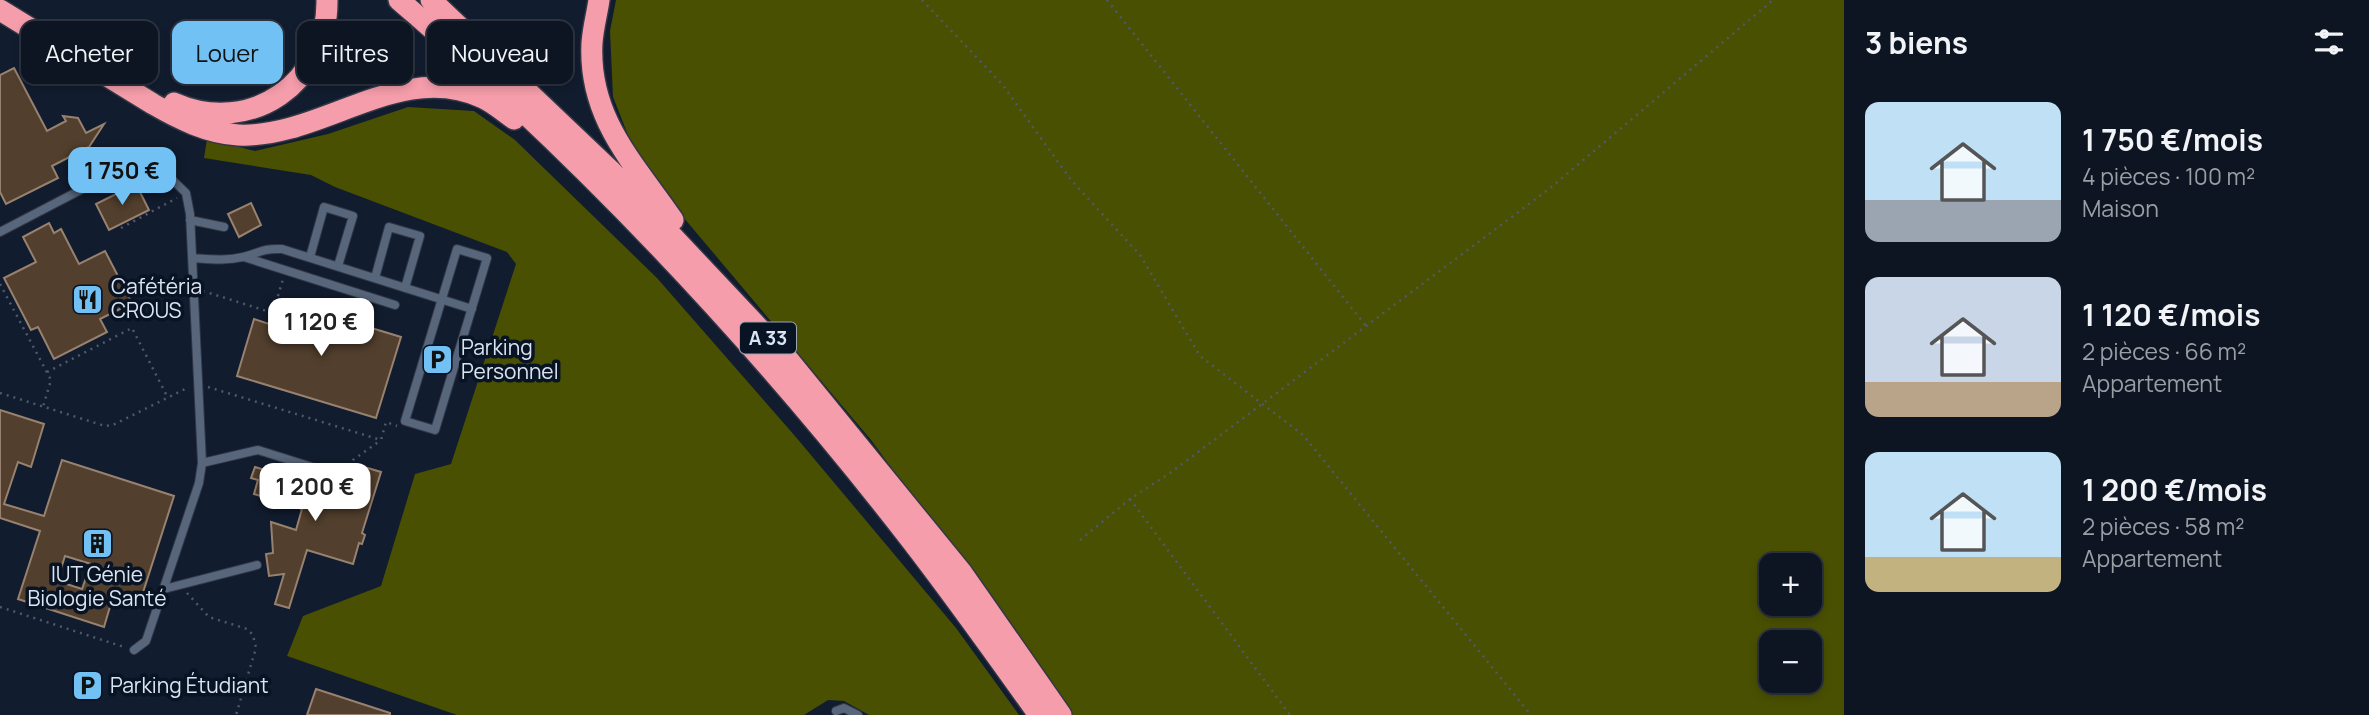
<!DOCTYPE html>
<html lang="fr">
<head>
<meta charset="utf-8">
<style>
  :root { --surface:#0d1522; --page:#1b222f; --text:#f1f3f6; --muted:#9a9fa5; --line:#2d3440; --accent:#71c1f5 }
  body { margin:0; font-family:Manrope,sans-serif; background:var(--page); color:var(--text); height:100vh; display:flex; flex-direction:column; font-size:26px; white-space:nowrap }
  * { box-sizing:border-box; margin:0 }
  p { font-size:23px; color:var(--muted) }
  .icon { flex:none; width:38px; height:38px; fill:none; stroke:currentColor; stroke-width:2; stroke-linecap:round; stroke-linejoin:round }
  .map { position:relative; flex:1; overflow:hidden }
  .sheet { display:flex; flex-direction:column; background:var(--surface); width:525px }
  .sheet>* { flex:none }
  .hud { position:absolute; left:21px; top:21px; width:665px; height:63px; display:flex; gap:14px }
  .fabs { position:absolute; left:1759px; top:553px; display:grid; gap:14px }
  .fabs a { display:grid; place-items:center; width:63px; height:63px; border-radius:14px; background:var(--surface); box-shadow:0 4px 10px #0003,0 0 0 2px var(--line); font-size:35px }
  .price { position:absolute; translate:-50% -60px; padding:0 16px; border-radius:14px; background:#fff; color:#222; font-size:23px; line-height:46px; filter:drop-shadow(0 2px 4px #0008) }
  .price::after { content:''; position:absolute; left:50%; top:42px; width:21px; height:16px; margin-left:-10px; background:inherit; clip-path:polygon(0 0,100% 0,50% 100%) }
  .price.current { background:var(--accent); color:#111 }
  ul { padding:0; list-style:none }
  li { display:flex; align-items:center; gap:21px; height:175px; padding:0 21px }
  li span { display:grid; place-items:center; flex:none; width:196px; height:140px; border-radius:14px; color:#555 }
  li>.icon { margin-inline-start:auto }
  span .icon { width:84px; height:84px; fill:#fffc; stroke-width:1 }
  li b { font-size:30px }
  h2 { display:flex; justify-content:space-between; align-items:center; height:84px; padding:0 21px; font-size:30px }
  .chip { padding:0 24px; border-radius:14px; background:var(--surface); box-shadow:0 4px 10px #0003,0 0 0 2px var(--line); font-size:24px; line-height:63px }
  .chip.current { background:var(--accent); color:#111 }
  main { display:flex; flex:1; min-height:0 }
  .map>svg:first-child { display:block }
</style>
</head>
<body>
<main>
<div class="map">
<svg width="1844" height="715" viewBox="0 0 1844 715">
  <rect width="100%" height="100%" fill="#111c2e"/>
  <path fill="#495002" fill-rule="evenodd" d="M616,0H1844V715H1072L871,440L657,186L628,135L613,97L610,31ZM1771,565H1810V604H1771ZM1771,642H1810V681H1771Z
    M408,107L474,111L515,140L657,278L795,436L956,628L1019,715H869L844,701L828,700L804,715H457L287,656L303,616L381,586L415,474L451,464L516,264L507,252L335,187L311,175L204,158L207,139L255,151L328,134Z"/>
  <path fill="#523f2d" stroke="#98826f" stroke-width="2" fill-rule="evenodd" d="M14,68L47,131L66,121L63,116L78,118L86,133L104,124L89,147L52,166L58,178L6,204L0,192V75Z
    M136,184L149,210L109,230L96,204Z
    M251,203L261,225L239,237L228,214Z
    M49,223L54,233L61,229L79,264L105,251L132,303L100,319L107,332L54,359L38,327L31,330L4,278L36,262L23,237Z
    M279,300L401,337L376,418L237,376L254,319L272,325Z
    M0,410L44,424L31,467L18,462L4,504L44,516L62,460L174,496L138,608L112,600L104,627L18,599L40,531L0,518ZM65,556L91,564L82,589L57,581Z
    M361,466L381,472L362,533L365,535L362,544L359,543L353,564L307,550L289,608L275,604L284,574L269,576L266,554L273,553L271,522L296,530L302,509L254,494L258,480L251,478L255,467L348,495L353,479L357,480Z
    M316,689L390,713V715H307Z"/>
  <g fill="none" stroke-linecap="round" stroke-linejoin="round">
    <defs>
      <path id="lane" d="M190,220L224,227
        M0,232L140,159L154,162L186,193L190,214L202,463L199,483L146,641L134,650
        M457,249L487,258L435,430L405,421Z
        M244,257L395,305
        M310,257L324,207L353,216L338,266
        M192,258C209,259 226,261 243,257C260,253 262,248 282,249L472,309
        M375,278L389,227L420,236L405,288
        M202,463L258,450L347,478
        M164,589L257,565
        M836,711L844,708L858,715"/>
      <path id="highway" d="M399,0C587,161 759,344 911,540C955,597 997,656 1039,715
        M431,0L610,170L786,357L962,573L1061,715
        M599,0C597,14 593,28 592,43C588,118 634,163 673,220
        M0,10L153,104C179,119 207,133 238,135C321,139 400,59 483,98C494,103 504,112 514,119
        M174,103C251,137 328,82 327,0"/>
    </defs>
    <use href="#lane" stroke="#313746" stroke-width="10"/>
    <use href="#highway" stroke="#313746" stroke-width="24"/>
    <path stroke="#4f596a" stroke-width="2.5" stroke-dasharray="2 5" stroke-linecap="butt" d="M922,0L1002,84L1071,180L1140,255L1200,356L1303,435L1531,715
      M1107,0L1366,326
      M121,228L177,198
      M0,284L51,380L43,407
      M203,291L273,313L283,279
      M47,372L132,328L168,398
      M208,387L381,440L386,422L397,426
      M0,393L105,426L113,425L189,387
      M351,467L353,460L381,440
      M1130,499L1290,715
      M1080,540L1130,499L1170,473L1549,189L1773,0
      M187,593L209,617L247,629L253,635L256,648L236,715
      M0,607L124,647"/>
    <use href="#lane" stroke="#57667b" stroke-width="8"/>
    <use href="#highway" stroke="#f59daa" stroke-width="21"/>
  </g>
  <defs>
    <symbol id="restaurant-square" viewBox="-11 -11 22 22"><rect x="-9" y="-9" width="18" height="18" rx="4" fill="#71c1f5" stroke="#081324"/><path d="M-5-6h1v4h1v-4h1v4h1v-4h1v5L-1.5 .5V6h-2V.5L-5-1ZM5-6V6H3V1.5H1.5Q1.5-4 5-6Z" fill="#111"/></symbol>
    <symbol id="parking-square" viewBox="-11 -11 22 22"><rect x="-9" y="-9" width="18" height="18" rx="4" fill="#71c1f5" stroke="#081324"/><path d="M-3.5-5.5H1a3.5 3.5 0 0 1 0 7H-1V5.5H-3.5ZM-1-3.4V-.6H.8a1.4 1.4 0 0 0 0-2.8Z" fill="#111"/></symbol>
    <symbol id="building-square" viewBox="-11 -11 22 22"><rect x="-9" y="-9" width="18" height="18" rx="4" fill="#71c1f5" stroke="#081324"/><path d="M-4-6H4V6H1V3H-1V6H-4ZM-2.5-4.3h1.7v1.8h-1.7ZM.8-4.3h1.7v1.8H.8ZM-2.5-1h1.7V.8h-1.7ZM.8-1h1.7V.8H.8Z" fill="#111"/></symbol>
  </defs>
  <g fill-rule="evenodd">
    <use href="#restaurant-square" x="70" y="282" width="35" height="35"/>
    <use href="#parking-square" x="420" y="342" width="35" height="35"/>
    <use href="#building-square" x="80" y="526" width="35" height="35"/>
    <use href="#parking-square" x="70" y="668" width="35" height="35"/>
  </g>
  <g text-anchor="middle" stroke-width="7" stroke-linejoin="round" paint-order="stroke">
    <rect fill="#081324" stroke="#9ca5b4" stroke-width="2" x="740" y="322.5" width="56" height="31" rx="5"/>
    <g font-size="19" font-weight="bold" fill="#dce4f1">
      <text x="768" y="345">A 33</text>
    </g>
    <g font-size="21" fill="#dce4f1" stroke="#081324" text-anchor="start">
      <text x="111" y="294">Cafétéria<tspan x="111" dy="24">CROUS</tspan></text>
      <text x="461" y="355">Parking<tspan x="461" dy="24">Personnel</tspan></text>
      <text x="97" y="582" text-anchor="middle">IUT Génie<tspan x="97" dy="24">Biologie Santé</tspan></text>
      <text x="110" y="693">Parking Étudiant</text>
    </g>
  </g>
</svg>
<div class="fabs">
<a>+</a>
<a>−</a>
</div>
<b class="price current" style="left:122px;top:207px">1 750 €</b>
<b class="price" style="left:321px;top:358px">1 120 €</b>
<b class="price" style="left:315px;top:523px">1 200 €</b>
<div class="hud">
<a class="chip">Acheter</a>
<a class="chip current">Louer</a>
<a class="chip">Filtres</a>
<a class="chip">Nouveau</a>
</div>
</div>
<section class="sheet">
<h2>3 biens<svg class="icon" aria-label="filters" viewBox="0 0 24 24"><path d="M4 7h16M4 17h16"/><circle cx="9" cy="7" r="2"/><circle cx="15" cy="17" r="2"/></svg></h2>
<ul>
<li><span style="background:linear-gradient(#bfe0f5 70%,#9aa5b1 0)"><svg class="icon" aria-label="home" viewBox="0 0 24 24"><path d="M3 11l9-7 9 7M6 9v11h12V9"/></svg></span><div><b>1 750 €/mois</b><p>4 pièces · 100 m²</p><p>Maison</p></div></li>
<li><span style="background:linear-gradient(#c9d6e8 75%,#b9a48a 0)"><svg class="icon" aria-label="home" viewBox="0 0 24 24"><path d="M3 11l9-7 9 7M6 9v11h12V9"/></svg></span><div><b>1 120 €/mois</b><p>2 pièces · 66 m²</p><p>Appartement</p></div></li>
<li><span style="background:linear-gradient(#bfe0f5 75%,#c2b280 0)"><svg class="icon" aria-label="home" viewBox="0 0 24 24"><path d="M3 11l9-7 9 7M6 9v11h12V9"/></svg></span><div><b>1 200 €/mois</b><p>2 pièces · 58 m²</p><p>Appartement</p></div></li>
</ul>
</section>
</main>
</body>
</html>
